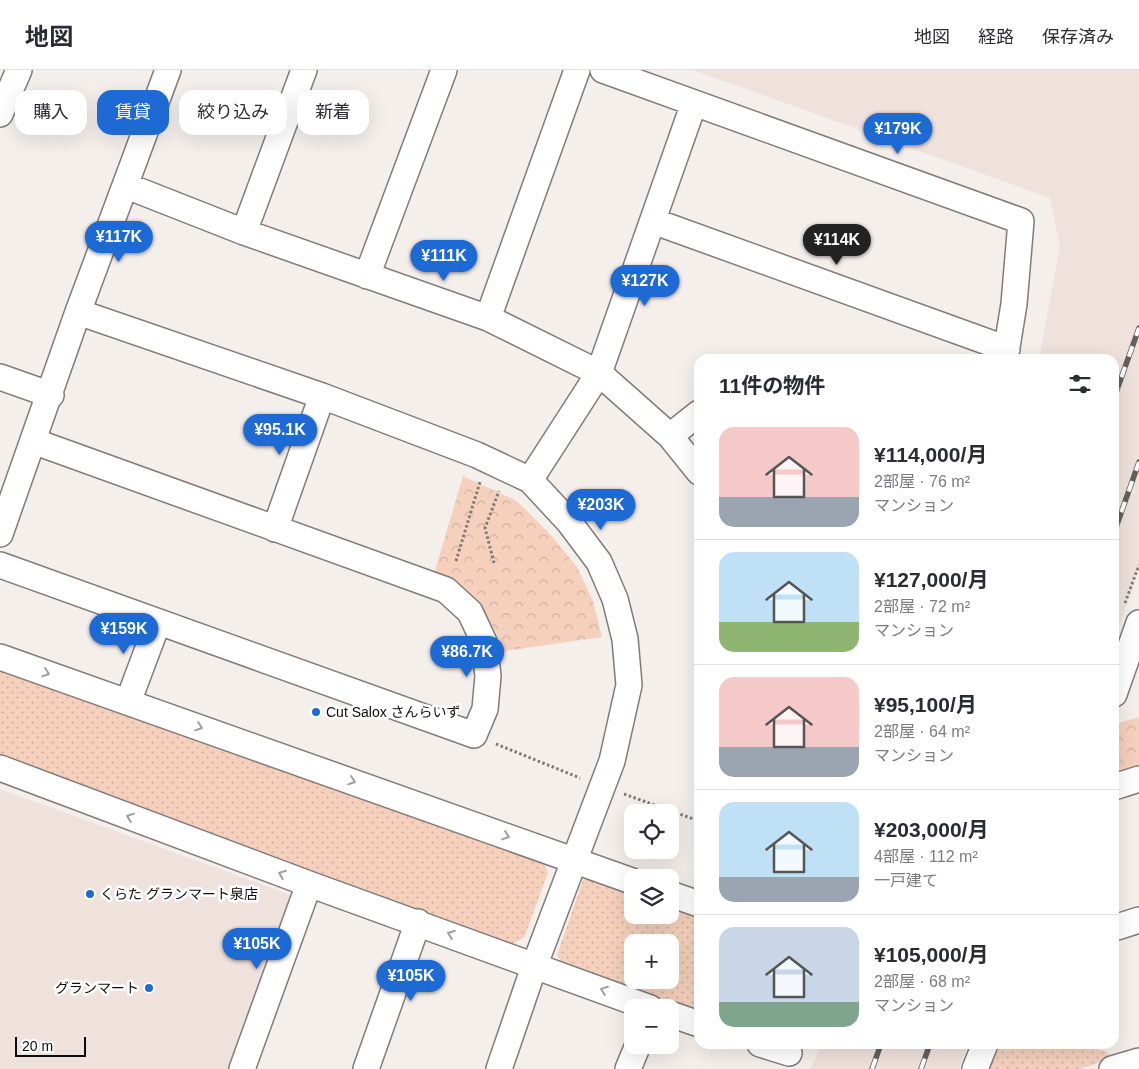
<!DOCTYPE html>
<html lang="ja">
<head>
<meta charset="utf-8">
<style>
  :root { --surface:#fff; --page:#f2f2f3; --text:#2b2b33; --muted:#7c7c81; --line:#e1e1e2; --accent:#1e6ad5 }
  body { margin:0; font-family:Arial,"Noto Sans JP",sans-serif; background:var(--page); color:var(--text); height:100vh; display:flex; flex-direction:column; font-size:19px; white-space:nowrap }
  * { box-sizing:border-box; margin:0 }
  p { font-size:16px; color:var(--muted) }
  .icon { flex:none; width:28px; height:28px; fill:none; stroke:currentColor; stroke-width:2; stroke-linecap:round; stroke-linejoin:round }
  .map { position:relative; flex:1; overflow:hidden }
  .side { position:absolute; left:694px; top:284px; width:425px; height:695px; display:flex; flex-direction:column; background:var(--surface); border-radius:15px; box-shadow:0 5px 20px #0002 }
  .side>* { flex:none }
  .banner { position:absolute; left:15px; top:20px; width:475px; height:45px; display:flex; gap:10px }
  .buttons { position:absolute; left:624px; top:734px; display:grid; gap:10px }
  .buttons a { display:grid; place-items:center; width:55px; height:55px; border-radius:10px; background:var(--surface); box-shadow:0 5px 20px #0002; font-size:25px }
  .scale { position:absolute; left:15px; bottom:12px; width:71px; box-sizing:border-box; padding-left:5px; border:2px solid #0e0c0b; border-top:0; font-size:14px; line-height:18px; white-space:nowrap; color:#0e0c0b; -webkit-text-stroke:4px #fff; paint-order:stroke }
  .price { position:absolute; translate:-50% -42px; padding:0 11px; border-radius:18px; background:var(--accent); color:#fff; font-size:16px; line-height:32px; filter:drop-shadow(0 1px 2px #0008) }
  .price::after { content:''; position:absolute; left:50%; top:30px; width:15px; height:11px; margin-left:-8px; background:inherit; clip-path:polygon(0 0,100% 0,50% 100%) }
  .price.selected { background:#222; color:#fff }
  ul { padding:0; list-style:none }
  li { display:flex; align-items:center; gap:15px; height:125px; padding:0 25px }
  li+li { border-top:1px solid var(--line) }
  li span { display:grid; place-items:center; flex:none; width:140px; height:100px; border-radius:15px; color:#555 }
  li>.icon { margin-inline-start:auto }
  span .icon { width:60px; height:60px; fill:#fffc; stroke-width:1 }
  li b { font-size:21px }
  h2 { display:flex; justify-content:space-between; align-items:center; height:60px; padding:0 25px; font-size:21px }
  .chip { padding:0 18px; border-radius:15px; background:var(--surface); box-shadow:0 5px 20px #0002; font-size:18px; line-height:45px }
  .chip.selected { background:var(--accent); color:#fff }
  header { display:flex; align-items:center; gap:30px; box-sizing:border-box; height:70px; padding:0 25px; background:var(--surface); border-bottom:1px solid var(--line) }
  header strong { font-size:24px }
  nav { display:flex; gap:28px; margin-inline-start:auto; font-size:18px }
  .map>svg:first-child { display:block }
</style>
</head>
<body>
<header>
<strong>地図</strong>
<nav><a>地図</a><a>経路</a><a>保存済み</a></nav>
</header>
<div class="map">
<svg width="1139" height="999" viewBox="0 0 1139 999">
  <defs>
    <pattern id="grass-dots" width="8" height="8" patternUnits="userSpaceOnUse" patternTransform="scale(1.25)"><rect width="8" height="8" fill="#f5d0bd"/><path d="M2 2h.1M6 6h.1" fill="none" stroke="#d1b1a1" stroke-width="1.8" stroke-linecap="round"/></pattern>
    <pattern id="forest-crowns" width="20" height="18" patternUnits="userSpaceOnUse" patternTransform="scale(1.25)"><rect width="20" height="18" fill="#f5d0bd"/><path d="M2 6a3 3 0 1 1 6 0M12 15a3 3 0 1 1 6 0" fill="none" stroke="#d1b1a1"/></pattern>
  </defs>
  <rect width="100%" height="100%" fill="#f5efec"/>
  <path fill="#efe2dc" d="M693,0H1139V497L1114,572V289H1039L1060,176L1050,128Z
    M0,719L291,825L228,999H0Z
    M822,974H968L959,999H810Z"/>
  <path fill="url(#grass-dots)" fill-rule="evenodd" d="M0,592L542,786L548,803L524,868L508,876L0,691Z
    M593,806L632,820V845H670V833L699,843V942L562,893L557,885L583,810ZM632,872H670V910H632Z
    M994,974H1078L1107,982L1110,989L1080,999H985Z"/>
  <path fill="url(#forest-crowns)" d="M463,406L517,431L550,464L577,497L593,531L602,567L504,581C487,541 474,521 434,504Z
    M1139,647V698L1114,705V659L1116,654Z"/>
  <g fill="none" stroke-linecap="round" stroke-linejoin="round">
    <defs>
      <path id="minor" d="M603,0L1021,151L1014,234L1005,289
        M0,44L19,0
        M127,116L244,162L488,248L599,303L670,366L699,402
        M653,151L1007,279
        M244,162L304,0
        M367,206L444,0
        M78,242L322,326L477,385L530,410L569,452L599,492L615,529L625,569L629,615L612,691L535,894L499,999
        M488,248L577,0
        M0,307L51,325
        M670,366L699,343
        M530,410L599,303L694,33
        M275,459L322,326
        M0,464L78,242L168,0
        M0,495L474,665L485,639L488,606L484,572L470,542L446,520L33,371
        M0,587L632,811
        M1114,624L1139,553
        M128,632L158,552
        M0,698L309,814L650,938
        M1114,717L1139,709
        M670,824L699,834
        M1114,858L1139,850
        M670,944L699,954
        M760,974L789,983
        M242,999L309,814
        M366,999L418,852
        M628,999L638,975
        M975,999L985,974
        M1112,999L1139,991"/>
    </defs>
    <use href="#minor" stroke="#817c7a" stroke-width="28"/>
    <path stroke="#7e7a78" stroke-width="3" stroke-dasharray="2.5 2.5" stroke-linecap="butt" d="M456,491L480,412
      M494,493L485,458L499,421
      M1125,533L1139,495
      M496,674L580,708
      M624,724L699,751"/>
    <use href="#minor" stroke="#fff" stroke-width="25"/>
    <defs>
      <path id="rail" d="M1114,328L1139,258
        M1114,463L1139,392
        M872,999L881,974
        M921,999L930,974"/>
    </defs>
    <use href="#rail" stroke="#625f5d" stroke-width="5.5"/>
    <use href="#rail" stroke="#fff" stroke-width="4" stroke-dasharray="11" stroke-linecap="butt"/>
  </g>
  <defs><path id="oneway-chevron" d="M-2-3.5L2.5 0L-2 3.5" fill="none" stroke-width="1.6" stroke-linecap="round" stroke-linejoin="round" transform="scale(1.25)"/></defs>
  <g stroke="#9f9e9d">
    <use href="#oneway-chevron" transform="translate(46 603) rotate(19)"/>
    <use href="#oneway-chevron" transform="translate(199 657) rotate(19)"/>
    <use href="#oneway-chevron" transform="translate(352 711) rotate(19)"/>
    <use href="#oneway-chevron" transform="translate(130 747) rotate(-159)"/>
    <use href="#oneway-chevron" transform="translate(506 766) rotate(19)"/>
    <use href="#oneway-chevron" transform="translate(282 804) rotate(-159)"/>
    <use href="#oneway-chevron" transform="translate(451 864) rotate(-160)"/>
    <use href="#oneway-chevron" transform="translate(604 920) rotate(-159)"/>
  </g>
  <g fill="#1e6ad5" stroke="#fff" stroke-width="2">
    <circle cx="316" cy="642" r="5"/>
    <circle cx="90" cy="824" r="5"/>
    <circle cx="149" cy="918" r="5"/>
  </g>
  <g text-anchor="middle" stroke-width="5" stroke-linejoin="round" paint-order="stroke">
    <g font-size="14" fill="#0e0c0b" stroke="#fff" text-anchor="start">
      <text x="326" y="647">Cut Salox さんらいず</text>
      <text x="100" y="829">くらた グランマート泉店</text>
      <text x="139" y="923" text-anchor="end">グランマート</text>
    </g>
  </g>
</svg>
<div class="buttons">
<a><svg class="icon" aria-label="locate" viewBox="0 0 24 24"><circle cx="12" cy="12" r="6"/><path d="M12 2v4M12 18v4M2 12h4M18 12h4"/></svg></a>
<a><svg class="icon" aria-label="layers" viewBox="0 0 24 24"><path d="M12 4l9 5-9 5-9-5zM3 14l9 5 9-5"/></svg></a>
<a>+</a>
<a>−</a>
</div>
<div class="scale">20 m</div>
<b class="price" style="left:898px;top:85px">¥179K</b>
<b class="price" style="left:119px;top:193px">¥117K</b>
<b class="price selected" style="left:837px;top:196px">¥114K</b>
<b class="price" style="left:444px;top:212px">¥111K</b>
<b class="price" style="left:645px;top:237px">¥127K</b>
<b class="price" style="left:280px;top:386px">¥95.1K</b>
<b class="price" style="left:601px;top:461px">¥203K</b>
<b class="price" style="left:124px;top:585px">¥159K</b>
<b class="price" style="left:467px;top:608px">¥86.7K</b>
<b class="price" style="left:257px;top:900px">¥105K</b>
<b class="price" style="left:411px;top:932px">¥105K</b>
<div class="banner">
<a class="chip">購入</a>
<a class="chip selected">賃貸</a>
<a class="chip">絞り込み</a>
<a class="chip">新着</a>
</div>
<section class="side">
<h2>11件の物件<svg class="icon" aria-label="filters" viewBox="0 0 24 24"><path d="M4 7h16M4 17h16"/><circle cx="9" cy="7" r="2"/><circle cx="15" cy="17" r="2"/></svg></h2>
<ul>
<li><span style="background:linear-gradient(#f6c9c9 70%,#9aa5b1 0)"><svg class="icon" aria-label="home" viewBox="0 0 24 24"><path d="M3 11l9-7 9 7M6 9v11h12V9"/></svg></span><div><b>¥114,000/月</b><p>2部屋 · 76 m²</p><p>マンション</p></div></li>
<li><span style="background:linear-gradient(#bfe0f5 70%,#8fb573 0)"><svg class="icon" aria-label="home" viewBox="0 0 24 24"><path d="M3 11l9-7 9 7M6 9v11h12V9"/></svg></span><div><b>¥127,000/月</b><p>2部屋 · 72 m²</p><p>マンション</p></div></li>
<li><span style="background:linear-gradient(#f6c9c9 70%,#9aa5b1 0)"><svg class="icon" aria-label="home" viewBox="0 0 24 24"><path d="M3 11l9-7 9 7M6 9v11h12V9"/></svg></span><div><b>¥95,100/月</b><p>2部屋 · 64 m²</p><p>マンション</p></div></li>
<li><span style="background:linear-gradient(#bfe0f5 75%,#9aa5b1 0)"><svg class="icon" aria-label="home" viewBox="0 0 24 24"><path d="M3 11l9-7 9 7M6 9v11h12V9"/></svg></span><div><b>¥203,000/月</b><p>4部屋 · 112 m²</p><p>一戸建て</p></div></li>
<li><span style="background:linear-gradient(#c9d6e8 75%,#7fa58c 0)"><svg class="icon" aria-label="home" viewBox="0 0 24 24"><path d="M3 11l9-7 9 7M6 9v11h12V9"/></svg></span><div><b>¥105,000/月</b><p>2部屋 · 68 m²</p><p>マンション</p></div></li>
</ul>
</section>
</div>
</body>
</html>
